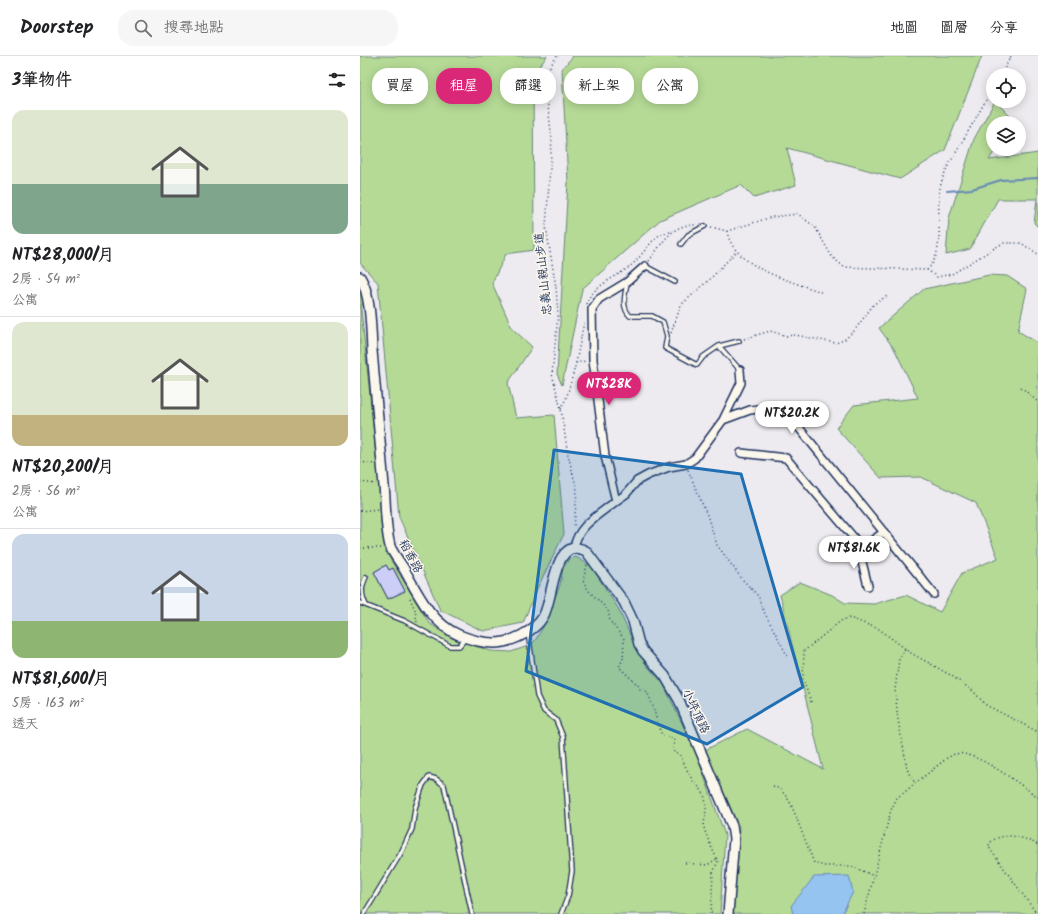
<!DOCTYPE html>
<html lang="zh-TW">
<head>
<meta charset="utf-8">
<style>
  :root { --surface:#fff; --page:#f6f6f6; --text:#202124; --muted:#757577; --line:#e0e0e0; --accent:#db2777 }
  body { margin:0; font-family:Kalam,"LXGW WenKai TC",sans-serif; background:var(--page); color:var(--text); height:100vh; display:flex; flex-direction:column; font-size:15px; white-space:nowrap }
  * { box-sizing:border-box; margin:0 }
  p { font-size:13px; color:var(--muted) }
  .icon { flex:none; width:22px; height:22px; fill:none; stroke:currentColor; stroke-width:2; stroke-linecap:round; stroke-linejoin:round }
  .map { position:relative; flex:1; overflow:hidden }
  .details { display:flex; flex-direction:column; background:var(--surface); width:360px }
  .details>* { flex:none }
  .guide { position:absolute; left:12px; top:12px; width:380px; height:36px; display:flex; gap:8px }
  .buttons { position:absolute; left:626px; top:12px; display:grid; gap:8px }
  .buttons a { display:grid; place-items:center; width:40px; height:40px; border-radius:50%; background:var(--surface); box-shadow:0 2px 10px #0003; font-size:20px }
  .price { position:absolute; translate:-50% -34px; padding:0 9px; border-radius:14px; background:#fff; color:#222; font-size:13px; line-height:26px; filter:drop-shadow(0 1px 2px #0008) }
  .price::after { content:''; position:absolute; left:50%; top:24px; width:12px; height:9px; margin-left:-6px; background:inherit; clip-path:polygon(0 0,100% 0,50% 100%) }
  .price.current { background:var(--accent); color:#fff }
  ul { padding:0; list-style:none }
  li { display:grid; align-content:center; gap:8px; height:212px; padding:0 12px }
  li+li { border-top:1px solid var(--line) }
  li span { display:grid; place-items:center; height:124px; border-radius:12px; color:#555 }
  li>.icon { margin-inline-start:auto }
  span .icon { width:72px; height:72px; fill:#fffc; stroke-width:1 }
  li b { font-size:17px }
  h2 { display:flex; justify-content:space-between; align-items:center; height:48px; padding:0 12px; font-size:17px }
  .tag { padding:0 14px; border-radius:16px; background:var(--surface); box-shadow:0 2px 10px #0003; font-size:14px; line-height:36px }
  .tag.current { background:var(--accent); color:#fff }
  header { display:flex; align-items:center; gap:24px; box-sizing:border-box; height:56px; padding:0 20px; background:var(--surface); border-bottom:1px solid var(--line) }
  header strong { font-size:19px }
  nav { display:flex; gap:22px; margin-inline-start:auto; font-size:14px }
  .search { width:280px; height:36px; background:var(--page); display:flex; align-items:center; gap:10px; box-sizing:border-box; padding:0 14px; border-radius:16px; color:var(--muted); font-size:15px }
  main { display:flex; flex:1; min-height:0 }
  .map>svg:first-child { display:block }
</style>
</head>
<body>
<header>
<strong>Doorstep</strong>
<div class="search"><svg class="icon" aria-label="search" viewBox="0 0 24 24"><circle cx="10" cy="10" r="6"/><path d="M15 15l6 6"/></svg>搜尋地點</div>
<nav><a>地圖</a><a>圖層</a><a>分享</a></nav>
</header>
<main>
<section class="details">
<h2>3筆物件<svg class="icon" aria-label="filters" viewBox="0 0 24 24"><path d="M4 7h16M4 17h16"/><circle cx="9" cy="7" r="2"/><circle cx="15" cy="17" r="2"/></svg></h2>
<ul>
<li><span style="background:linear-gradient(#dfe7d0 60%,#7fa58c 0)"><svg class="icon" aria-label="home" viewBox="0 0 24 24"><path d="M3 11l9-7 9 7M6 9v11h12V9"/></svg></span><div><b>NT$28,000/月</b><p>2房 · 54 m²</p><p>公寓</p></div></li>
<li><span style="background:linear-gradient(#dfe7d0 75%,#c2b280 0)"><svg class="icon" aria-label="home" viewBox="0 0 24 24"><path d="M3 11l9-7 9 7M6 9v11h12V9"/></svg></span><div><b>NT$20,200/月</b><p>2房 · 56 m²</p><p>公寓</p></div></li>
<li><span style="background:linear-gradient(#c9d6e8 70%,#8fb573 0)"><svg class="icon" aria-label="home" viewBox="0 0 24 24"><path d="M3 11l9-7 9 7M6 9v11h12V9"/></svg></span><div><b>NT$81,600/月</b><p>5房 · 163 m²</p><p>透天</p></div></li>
</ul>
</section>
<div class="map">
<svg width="678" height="858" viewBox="0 0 678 858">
  <rect width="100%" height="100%" fill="#edebef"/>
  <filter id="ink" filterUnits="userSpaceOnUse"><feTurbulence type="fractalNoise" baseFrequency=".025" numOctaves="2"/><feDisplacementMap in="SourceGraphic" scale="8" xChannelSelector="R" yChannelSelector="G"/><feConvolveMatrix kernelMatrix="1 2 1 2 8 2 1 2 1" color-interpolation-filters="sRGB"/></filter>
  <g filter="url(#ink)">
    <path fill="#b5da95" stroke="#68847a" d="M0,0H187L173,19L174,194L146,198L132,227L152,272L172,291L148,327L156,362L194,359L204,478L177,533L163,567L123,575L80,554L39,461L18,227L0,207Z
      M213,0H622L585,94L540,123L427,92L436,129L394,142L381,129L300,164L222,233L202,329L197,318L208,126L202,13Z
      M635,45L654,64L652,67H633V93H636L629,104L678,97V171L674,167L677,143H638L610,193L586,199L589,162L614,83Z
      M629,219L647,220L667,233L658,275L678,287V858H373L379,771L345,694L387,673L463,713L420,539L440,526L472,539L485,547L514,548L546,539L580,556L602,517L638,502L616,447L561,421L521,422L476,372L494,349L558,342L535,294L519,272L564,233Z
      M0,225L6,236L1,253L26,496L69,567L91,582L131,595L151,596L171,589L176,583L183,571L200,529L203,512L209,503L216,501L231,510L258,552L276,592L287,610L303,627L336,697L365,779L360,858H0Z"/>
    <path fill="#96c4f1" stroke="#6588b6" d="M489,820L493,836L482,858H433L431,850L454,821Z"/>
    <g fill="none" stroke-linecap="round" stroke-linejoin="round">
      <path stroke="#6588b6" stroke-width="2" d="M587,135L612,133L641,124L678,122"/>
    </g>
    <path fill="#cccef7" stroke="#1b2f5e" d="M26,509L29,514L33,512L45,535L28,543L14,516Z"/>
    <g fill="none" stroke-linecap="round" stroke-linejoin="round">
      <defs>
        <path id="service" d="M321,188L328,179L345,170
          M285,210L315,226
          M267,227C265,239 261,251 270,260H292L303,266L307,280L305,292L337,309L343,301L359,290
          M379,285L359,290L380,314
          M0,547L45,565L90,590H99L105,583
          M6,549C1,538 1,531 6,521
          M168,576L177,640L184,655L196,664L203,681L212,815L208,840L201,858
          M4,858L41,797L52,773L55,752L63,729L69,721L76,723L84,729L112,858"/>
        <path id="minor" d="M363,364L381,327L380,314
          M381,397L426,402L494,482L499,494L524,476
          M256,445L266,438L277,425L288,419L309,411L326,408L335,402L363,364L390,354L416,351L427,357L574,538
          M214,492C217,470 240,458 256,445L245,400L233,304L232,253L239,243L267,226L285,210
          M499,494L508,530"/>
        <path id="tertiary" d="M0,221C11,238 11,274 12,295C16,340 20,385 24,430C26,449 25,471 30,490C33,498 40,506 44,513C58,538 71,567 99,579C109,583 124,587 134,587C151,587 175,575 183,561C194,544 192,478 226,495L264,546L273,565L279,588L283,595L305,620L319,644L372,770L374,783L368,858"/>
      </defs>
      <use href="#service" stroke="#1b2f5e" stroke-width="6"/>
      <use href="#minor" stroke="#1b2f5e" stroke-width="10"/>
      <use href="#tertiary" stroke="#1b2f5e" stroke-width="12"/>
      <path stroke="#1b2f5e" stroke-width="1.5" stroke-dasharray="1 3" stroke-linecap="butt" d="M197,0L189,12L185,26L192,83L186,171L196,231L198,260L192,318L201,353L208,399L217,434L214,472
        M641,19L651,0
        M351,171L367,175L412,161L438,158L455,171L472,201L484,211L567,214L577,221L592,218L643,187H661L678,198
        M367,175C373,212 432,225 461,236
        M289,205C301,189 312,167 335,169
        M567,214C587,195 575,157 580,132C583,116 593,102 601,88C612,69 622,51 633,32
        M226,248C233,228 261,220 275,206C283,198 291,184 301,178C304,177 309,176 313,175
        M311,277L321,249L351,222L377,195
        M384,283L410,275L427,280L435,279L476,287L484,284L494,275L514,248L527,240
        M216,307L224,266
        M661,331L678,346
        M201,353L207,340L216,307L226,305
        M0,406L14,408
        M328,414L347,459L357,489L382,523L399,541L401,550L428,601
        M0,426L16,428
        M0,455L18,453
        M0,492H23
        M227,509L223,524L228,534L248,554L250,565L264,583L263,603L259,611L278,629L280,633H285C294,646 295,664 302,679L314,683L313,695L321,700C322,704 331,722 333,725C338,730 344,735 345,743C348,752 344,761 344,771C344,775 355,800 358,805L353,817L351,858
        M50,542L55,554L57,566
        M545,593L539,603L535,634L538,664L548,716L555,727
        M451,646L443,623L444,595L482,564L490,562L519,573L551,597L592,620L613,635L626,649L678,676
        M413,730C422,733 426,740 431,748L454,807L465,810H491L514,820
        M325,807L347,809L357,803
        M504,858L531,754L537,742L587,702C590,701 593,698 596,698C614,693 662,730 678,741
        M677,858L630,793L629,788C641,774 664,781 678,789"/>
      <use href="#service" stroke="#fbf7ec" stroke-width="3.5"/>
      <use href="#minor" stroke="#fbf7ec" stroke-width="7"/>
      <use href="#tertiary" stroke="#fbf7ec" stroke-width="9"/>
    </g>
  </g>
  <path fill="#1f6fb2" fill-opacity="0.2" stroke="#1f6fb2" stroke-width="3" stroke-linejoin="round" d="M194,394L381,418L443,631L347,688L166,615Z"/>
  <g text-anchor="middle" stroke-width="3" stroke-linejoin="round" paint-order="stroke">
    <g font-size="12" fill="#1b2f5e" stroke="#fbf7ec">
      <text transform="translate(183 218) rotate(-96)" y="4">忠義山親山步道</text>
      <text transform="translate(51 500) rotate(62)" y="4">稻香路</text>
      <text transform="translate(336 655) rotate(65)" y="4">小坪頂路</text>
    </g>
  </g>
</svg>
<div class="buttons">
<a><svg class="icon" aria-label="locate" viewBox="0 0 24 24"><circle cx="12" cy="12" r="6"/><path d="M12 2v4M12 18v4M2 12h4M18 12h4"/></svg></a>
<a><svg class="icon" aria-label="layers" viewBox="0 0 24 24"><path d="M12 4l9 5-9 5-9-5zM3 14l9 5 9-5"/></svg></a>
</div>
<b class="price current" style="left:249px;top:350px">NT$28K</b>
<b class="price" style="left:432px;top:379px">NT$20.2K</b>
<b class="price" style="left:494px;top:514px">NT$81.6K</b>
<div class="guide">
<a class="tag">買屋</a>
<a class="tag current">租屋</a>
<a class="tag">篩選</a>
<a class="tag">新上架</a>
<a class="tag">公寓</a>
</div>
</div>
</main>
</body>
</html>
